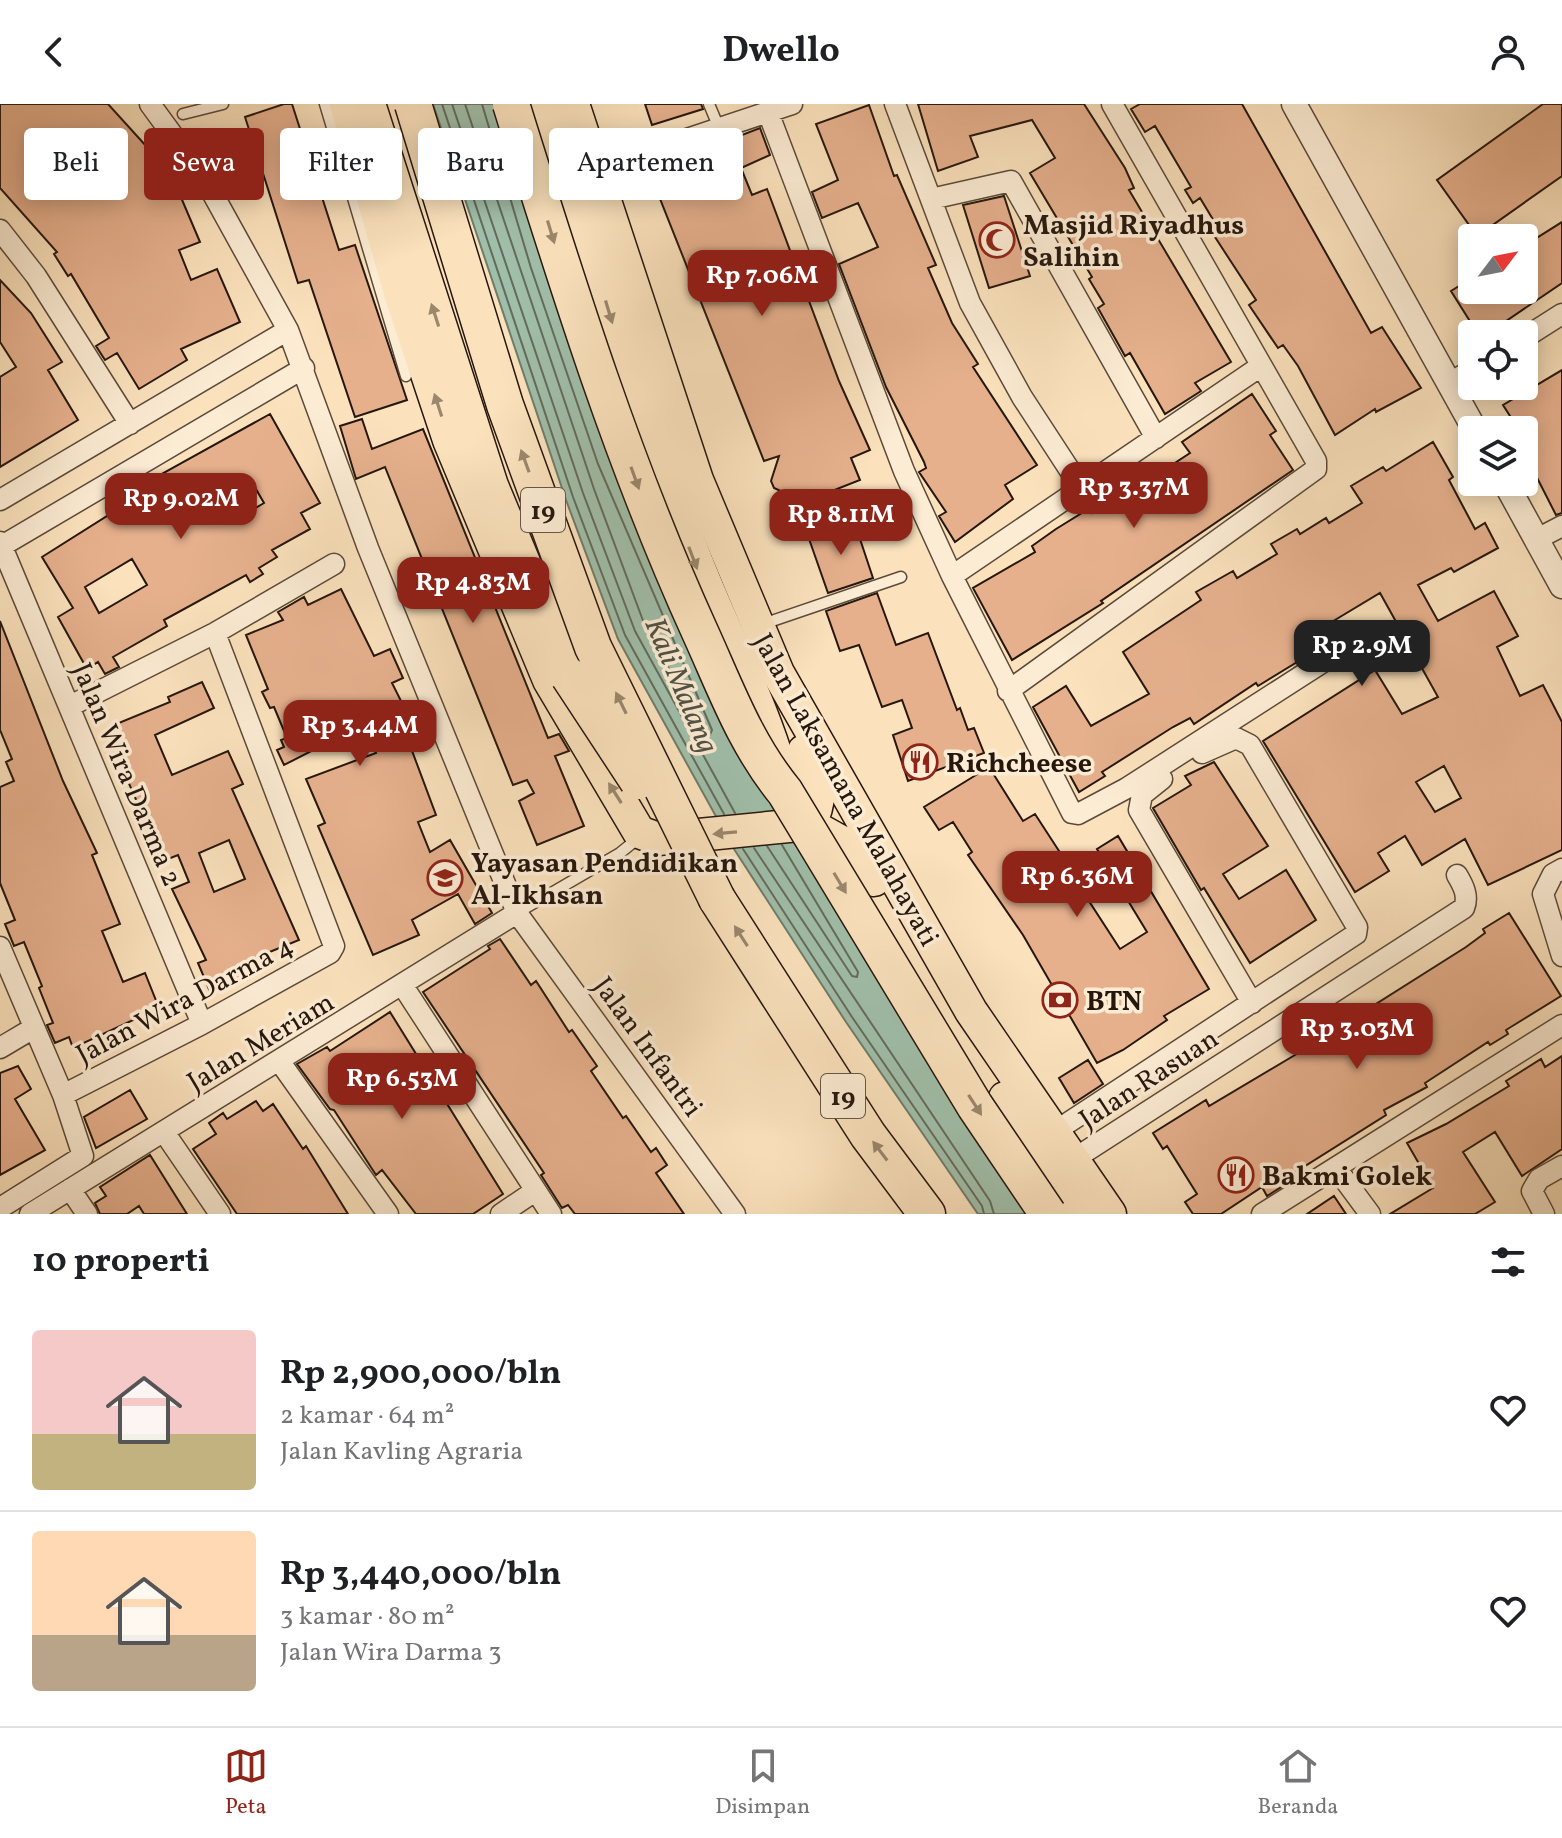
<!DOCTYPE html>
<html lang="id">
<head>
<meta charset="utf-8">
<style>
  :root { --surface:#fff; --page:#f6f6f6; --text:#202124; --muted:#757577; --line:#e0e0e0; --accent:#8f2418 }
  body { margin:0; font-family:Vollkorn,serif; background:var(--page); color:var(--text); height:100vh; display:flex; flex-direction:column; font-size:30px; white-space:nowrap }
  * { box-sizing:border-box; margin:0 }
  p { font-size:26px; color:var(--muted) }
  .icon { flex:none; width:44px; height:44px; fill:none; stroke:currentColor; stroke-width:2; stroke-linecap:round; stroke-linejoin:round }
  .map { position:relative; height:1110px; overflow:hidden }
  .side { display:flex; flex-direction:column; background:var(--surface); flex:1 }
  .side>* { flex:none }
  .top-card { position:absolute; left:24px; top:24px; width:800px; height:72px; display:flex; gap:16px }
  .needle { width:52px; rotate:58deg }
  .controls { position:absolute; left:1458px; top:120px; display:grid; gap:16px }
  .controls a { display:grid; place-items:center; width:80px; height:80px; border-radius:8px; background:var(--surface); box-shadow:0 4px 20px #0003; font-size:40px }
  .price { position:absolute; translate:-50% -68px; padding:0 18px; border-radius:16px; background:var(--accent); color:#fff; font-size:26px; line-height:52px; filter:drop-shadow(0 2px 4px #0008) }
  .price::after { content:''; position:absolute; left:50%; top:48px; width:24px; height:18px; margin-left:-12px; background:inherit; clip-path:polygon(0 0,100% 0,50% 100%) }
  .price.current { background:#222; color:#fff }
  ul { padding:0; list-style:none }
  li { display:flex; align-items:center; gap:24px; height:200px; padding:0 32px }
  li+li { border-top:2px solid var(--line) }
  li span { display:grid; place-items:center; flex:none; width:224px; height:160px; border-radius:8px; color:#555 }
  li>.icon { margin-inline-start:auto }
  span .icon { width:96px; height:96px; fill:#fffc; stroke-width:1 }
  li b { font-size:34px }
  h2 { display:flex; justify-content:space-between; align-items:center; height:96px; padding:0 32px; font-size:34px }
  .pill { padding:0 28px; border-radius:8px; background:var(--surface); box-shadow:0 4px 20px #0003; font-size:28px; line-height:72px }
  .pill.current { background:var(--accent); color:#fff }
  header { display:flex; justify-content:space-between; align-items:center; height:104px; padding:0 32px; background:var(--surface); font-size:36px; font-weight:700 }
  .dock { display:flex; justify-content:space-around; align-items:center; height:112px; border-top:2px solid var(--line); background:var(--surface); font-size:22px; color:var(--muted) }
  .dock a { display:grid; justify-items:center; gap:4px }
  .dock .current { color:var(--accent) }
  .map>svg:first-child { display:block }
</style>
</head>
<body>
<header><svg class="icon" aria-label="back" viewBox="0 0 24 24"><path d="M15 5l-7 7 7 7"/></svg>Dwello<svg class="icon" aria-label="person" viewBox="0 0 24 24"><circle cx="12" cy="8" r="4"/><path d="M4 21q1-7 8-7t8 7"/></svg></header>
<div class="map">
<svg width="1562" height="1110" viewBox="0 0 1562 1110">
  <rect width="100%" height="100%" fill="#fbe2bd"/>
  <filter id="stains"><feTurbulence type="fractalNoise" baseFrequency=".0025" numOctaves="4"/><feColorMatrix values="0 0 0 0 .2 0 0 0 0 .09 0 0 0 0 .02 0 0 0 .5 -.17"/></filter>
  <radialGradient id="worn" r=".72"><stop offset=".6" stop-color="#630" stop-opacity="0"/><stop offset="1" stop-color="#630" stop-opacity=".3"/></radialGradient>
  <path fill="#a0bfaa" stroke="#6f7c6c" stroke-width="2" d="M433,0H511L757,654L1048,1110H978L846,918L734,745L618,535L566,396Z"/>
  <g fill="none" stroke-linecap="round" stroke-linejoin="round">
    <path stroke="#636b5c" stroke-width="2" d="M442,0L573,393L625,531L724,710
      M452,0L583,389L635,527L735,709
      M465,0L594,385L645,522L705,629L710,631L712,626L598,360L531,164L482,0
      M767,742L852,872L857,873L858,868L782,741
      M754,744L990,1097L994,1110
      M743,745L852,913L982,1102L984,1110"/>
  </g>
  <path fill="#e6b08d" stroke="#26170e" stroke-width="2" fill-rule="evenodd" d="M0,0H108L166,64L175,56L184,69L174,77L200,138L179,146L191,176L217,165L240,218L181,245L187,256L139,285L117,249L105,256L96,242L109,234L71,170L68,172L54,150L57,148L0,84Z
    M284,0H292L339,146L355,141L407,296L355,313L309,176L298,179L245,13Z
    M645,0H701L703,5L652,21Z
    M918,0H1084L1125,64L1134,84L1129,86L1231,258L1195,279L1201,287L1165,310L1130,249L1125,252L1098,204L1104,200L1089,175L1092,173L1030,69L1055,54L1032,16L970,32L978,53L938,67Z
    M1140,0H1242L1371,229L1382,223L1421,284L1376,308L1375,305L1335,331L1298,262L1283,241L1278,244L1249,201L1256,196L1213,130L1220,127L1200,94L1193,99L1185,86L1191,83L1155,22L1145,28L1131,5Z
    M1543,0H1562V72L1477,132L1437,76Z
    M869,1L894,72L897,71L936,161L928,164L952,219L978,260L973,263L1037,361L1005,381L1013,395L955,438L939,412L946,408L919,368L926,364L924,358L886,283L839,160L878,143L858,99L822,114L812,88L838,76L816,20Z
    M760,24L770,51L741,64L752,91L767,85L839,277L870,346L851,354L860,376L789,404L783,388L774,384L771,377L779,352L764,357L649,67Z
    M1004,92L1030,172L989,184L963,101Z
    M1562,118V179L1487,230H1478L1451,187L1472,174V186H1524V142Z
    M0,176L31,209L62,258L48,266L78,316L0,363V273L16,263L0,238Z
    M1562,266V409L1556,411L1529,358L1536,355L1524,335V326H1519L1503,301Z
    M1252,290L1276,327L1270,331L1293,366L1101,497L1103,499L1012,556L973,484L1035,448L1032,442L1056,425L1090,404L1092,409L1126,391L1190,349L1182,338Z
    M270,310L320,399L301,409L310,425L272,446L277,453L259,464L263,470L250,478L246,471L164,516L167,522L113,553L119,563L105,570L98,558L87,565L58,513L73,504L42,453L145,388L142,381ZM249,373L264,399L235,416L220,390ZM132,455L147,481L99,509L85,483Z
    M362,315L372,345L423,325L548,634L559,630L569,647L555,652L584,722L537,741L519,697L534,689L527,676L513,681L385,363L356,375L340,322Z
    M1433,338L1453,373L1449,376L1475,425L1485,419L1498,444L1454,468L1451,464L1418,481L1438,517L1494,487L1518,532L1497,543L1520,592L1543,581L1562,618V746L1488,781L1465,735L1422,761L1405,732L1378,749L1389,767L1355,788L1263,637L1375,566L1402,610L1438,593L1380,489L1330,519L1338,533L1258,582L1256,579L1194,620L1190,614L1173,623L1102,668L1105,672L1079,688L1033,603L1066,582L1091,622L1149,590L1123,548L1201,496L1196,488L1233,467L1237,474L1277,450L1271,440L1297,425L1300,430L1326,414L1329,419L1362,399L1351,382L1383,363L1386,367ZM1444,662L1461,694L1435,708L1416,678Z
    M854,417L873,474L828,489L808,432Z
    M341,485L374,552L390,545L403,574L392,579L414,623L405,628L436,711L418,718L430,748L450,736L492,809L475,820L458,790L412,816L419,831L373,851L318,722L325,719L306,675L376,649L362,621L284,661L277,646L284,643L281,636L287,634L274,603L270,604L262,588L268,585L246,531L283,516L278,508L304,493L308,501Z
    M877,489L896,541L928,529L957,606L960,604L968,626L974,624L984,649L908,677L893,631L912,624L902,596L882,603L859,541L840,547L826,507Z
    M0,517L63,677L97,749L92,751L120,820L102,827L123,878L145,869L159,904L73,944L69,933L55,939L47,921L53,919L39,884L42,882L24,838L14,842L5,820L15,816L0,779V683L14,677L6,658L12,655L0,626Z
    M202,578L214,604L155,631L172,671L228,647L243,680L232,685L299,836L255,854L259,862L245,868L248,875L211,890L198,859L206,856L172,785L189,778L178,751L163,757L116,650L120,648L109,623L170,598L168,593ZM229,736L245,775L214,788L199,749Z
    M1214,658L1268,742L1223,770L1239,795L1286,766L1316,816L1250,859L1204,784L1201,786L1153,704L1191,681L1185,672Z
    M989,663L1023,717L1035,710L1072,767L1100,750L1097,745L1118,732L1209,885L1164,912L1167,916L1123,946L1097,959L1023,831L968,751L972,748L953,718L939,726L924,703ZM1116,777L1147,828L1120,845L1087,794Z
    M1509,809L1561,892L1506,926L1508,930L1490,941L1488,938L1425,979L1427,983L1384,1006L1386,1011L1283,1076L1286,1080L1267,1092L1262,1083L1221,1110H1193L1185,1098L1197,1090L1167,1042L1163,1045L1153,1029L1206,996L1209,1002L1300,948L1466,843L1485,829L1483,825Z
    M500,835L531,881L536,877L569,928L572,926L597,962L591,967L623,1014L626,1012L651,1048L656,1044L667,1061L656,1069L684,1110H575L568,1101L562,1104L541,1071L544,1069L423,888L490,845L488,842Z
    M390,908L503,1090L473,1110H416L382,1066L376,1071L334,1006L330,1005L297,960L327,943L330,947Z
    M1562,952V1045L1522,1072L1495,1028L1463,1048L1495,1098L1475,1110H1390L1433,1084L1407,1039L1446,1020L1509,982L1506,977L1541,955L1545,963Z
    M1088,956L1103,980L1074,999L1059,974Z
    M18,962L31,985L15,995L45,1046L0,1071V969Z
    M130,986L147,1015L96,1044L84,1013Z
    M256,997L263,1007L273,1000L303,1045L306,1042L348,1110H237L193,1045L216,1030L209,1019L223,1009L227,1015Z
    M150,1051L187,1110H144L139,1102L127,1110H100L95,1099L106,1092L100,1083Z
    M1334,1092L1346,1110H1307Z"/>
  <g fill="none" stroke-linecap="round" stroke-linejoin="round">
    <defs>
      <path id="service" d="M325,0L406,272
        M709,0L719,24
        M183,10L223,0
        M763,520L901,473
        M517,809L620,749L641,732"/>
      <path id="minor" d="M150,0L204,74L288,226L368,444L517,809L735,1110
        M895,0L970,199L1022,293L1082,385
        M768,8L904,367L952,472L1072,709L1078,710L1127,684L1368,529
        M594,66L792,0
        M931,95L1011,77L1156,334
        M0,126L36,172L130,320
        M1524,234L1562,210
        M1448,280L1472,266
        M0,396L288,226
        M1537,435L1562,422
        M0,438L202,920
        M0,443L304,264
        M952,472L1261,262
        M1008,587L1316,365V357L1112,0
        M70,602L215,529L334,460
        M1162,675L1142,691L1139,706L1252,899
        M1562,765L1553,770L1543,790L1562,852
        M0,843L63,991L83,1052L0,1104
        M403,882L551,1110
        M0,944L32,925
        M280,958L388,1110
        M63,991L202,920L330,849L334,842L215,529
        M164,1028L220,1110
        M1054,1028L1356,830L1357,823L1250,641L1236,634L1202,649
        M1074,1055L1464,804C1469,792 1463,781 1457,771
        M1336,1064L1370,1110
        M70,1085L87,1110
        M30,1110L517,809
        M501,1110L535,1087
        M1262,1110L1562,921
        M1544,1110L1532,1087L1539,1075L1562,1062"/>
      <path id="tertiary" d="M1294,0L1475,326
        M1505,378L1562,482"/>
      <path id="primary" d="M346,0L400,189L449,336L549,576L639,728L658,735L809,720
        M573,0L697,376L778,569L971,907L1110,1110
        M804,647C817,673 825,694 809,720
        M809,720L852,744L874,776
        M1005,994L1081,1110"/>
      <path id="motorway" d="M367,0L490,382L569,572
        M544,0C593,152 635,306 693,454C723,531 763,604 784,685
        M717,795L868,1031L927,1110"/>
    </defs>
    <use href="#service" stroke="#5b4a3a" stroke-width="13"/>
    <use href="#minor" stroke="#5b4a3a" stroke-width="23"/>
    <use href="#tertiary" stroke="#5b4a3a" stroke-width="27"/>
    <use href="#primary" stroke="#26170e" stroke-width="35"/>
    <use href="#motorway" stroke="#26170e" stroke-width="39"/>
    <use href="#service" stroke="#fcecd4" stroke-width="10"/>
    <use href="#minor" stroke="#fcecd4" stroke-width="20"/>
    <use href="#tertiary" stroke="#fcecd4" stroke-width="24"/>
    <use href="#primary" stroke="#fbe2bd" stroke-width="32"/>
    <use href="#motorway" stroke="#fbe2bd" stroke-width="36"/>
    <defs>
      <path id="motorway-bridge" d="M413,0L505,301L593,543L717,795
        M511,0C567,179 622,357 700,528C726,585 745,639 785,688L975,1002L1048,1110
        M569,572L638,677"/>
    </defs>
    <use href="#motorway-bridge" stroke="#26170e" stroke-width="39" stroke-linecap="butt"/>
    <use href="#motorway-bridge" stroke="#fbe2bd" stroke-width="36"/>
  </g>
  <defs><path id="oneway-solid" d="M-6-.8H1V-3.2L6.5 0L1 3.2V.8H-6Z" transform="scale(2)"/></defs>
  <g fill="#9b876e">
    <use href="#oneway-solid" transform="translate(551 128) rotate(73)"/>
    <use href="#oneway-solid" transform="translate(609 208) rotate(73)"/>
    <use href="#oneway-solid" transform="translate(435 211) rotate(-108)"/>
    <use href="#oneway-solid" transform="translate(438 301) rotate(-108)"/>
    <use href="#oneway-solid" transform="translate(525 357) rotate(-110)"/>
    <use href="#oneway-solid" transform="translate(635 374) rotate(70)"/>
    <use href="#oneway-solid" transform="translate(693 454) rotate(69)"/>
    <use href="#oneway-solid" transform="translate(621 599) rotate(-116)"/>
    <use href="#oneway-solid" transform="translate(615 689) rotate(-122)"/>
    <use href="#oneway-solid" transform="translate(725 729) rotate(175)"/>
    <use href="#oneway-solid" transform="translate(840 779) rotate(59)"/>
    <use href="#oneway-solid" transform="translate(741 832) rotate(-123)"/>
    <use href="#oneway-solid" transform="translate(975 1001) rotate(57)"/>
    <use href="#oneway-solid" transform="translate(880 1047) rotate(-127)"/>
  </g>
  <defs>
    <symbol id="mosque-ring" viewBox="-11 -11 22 22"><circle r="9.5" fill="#fcecd4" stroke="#8f2418" stroke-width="1.5"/><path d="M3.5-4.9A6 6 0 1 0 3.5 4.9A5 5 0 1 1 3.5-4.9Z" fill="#8f2418"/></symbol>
    <symbol id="restaurant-ring" viewBox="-11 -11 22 22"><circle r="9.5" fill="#fcecd4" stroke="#8f2418" stroke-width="1.5"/><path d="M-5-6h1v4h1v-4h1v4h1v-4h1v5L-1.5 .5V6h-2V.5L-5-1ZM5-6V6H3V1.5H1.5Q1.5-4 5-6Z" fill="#8f2418"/></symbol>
    <symbol id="school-ring" viewBox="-11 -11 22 22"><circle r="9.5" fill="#fcecd4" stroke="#8f2418" stroke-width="1.5"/><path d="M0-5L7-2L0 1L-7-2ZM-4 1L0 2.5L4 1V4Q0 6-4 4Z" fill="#8f2418"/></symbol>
    <symbol id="bank-ring" viewBox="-11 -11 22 22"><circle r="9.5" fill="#fcecd4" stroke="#8f2418" stroke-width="1.5"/><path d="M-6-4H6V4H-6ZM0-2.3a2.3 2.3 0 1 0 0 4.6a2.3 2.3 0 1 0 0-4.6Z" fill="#8f2418"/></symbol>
  </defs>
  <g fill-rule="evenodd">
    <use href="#mosque-ring" x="977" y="116" width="40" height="40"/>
    <use href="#restaurant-ring" x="900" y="638" width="40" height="40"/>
    <use href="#school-ring" x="425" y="754" width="40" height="40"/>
    <use href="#bank-ring" x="1040" y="876" width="40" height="40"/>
    <use href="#restaurant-ring" x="1216" y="1051" width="40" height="40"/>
  </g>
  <g text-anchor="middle" stroke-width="7" stroke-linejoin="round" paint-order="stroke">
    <g fill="#fcecd4" stroke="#665749" stroke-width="2">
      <rect x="521" y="384" width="44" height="44" rx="6"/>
      <rect x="821" y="970" width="44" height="44" rx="6"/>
    </g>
    <g font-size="26" font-weight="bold" fill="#26170e">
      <text x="543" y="415">19</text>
      <text x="843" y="1001">19</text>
    </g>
    <g font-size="28" font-weight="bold" fill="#26170e" stroke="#fcecd4" text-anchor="start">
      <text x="1023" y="130">Masjid Riyadhus<tspan x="1023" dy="32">Salihin</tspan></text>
      <text x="946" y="668">Richcheese</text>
      <text x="471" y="768">Yayasan Pendidikan<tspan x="471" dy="32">Al-Ikhsan</tspan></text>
      <text x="1086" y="906">BTN</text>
      <text x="1262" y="1081">Bakmi Golek</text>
    </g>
    <g font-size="28" fill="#26170e" stroke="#fcecd4">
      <text transform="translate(128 670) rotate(67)" y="10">Jalan Wira Darma 2</text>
      <text transform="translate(847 685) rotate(61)" y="10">Jalan Laksamana Malahayati</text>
      <text transform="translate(184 895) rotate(-28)" y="10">Jalan Wira Darma 4</text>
      <text transform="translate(260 937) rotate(-31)" y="10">Jalan Meriam</text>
      <text transform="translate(649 942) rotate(54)" y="10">Jalan Infantri</text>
      <text transform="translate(1148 974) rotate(-33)" y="10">Jalan Rasuan</text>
    </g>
    <g font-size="30" font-style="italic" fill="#515245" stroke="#fcecd4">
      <text transform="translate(682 581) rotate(67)" y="10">Kali Malang</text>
    </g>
  </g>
  <rect width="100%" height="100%" filter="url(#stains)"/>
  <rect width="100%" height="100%" fill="url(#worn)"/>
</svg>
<div class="controls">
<a><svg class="needle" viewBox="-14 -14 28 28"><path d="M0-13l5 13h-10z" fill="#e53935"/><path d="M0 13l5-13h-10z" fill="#757577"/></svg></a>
<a><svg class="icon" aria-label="locate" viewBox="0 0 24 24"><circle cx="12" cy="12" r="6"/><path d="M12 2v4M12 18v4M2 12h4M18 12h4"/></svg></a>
<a><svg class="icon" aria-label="layers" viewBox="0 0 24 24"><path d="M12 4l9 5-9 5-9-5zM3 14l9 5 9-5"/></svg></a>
</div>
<b class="price" style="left:762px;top:214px">Rp 7.06M</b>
<b class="price" style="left:1134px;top:426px">Rp 3.37M</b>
<b class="price" style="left:181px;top:437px">Rp 9.02M</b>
<b class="price" style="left:841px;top:453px">Rp 8.11M</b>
<b class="price" style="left:473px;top:521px">Rp 4.83M</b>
<b class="price current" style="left:1362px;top:584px">Rp 2.9M</b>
<b class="price" style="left:360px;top:664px">Rp 3.44M</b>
<b class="price" style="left:1077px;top:815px">Rp 6.36M</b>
<b class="price" style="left:1357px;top:967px">Rp 3.03M</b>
<b class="price" style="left:402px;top:1017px">Rp 6.53M</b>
<div class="top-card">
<a class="pill">Beli</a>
<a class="pill current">Sewa</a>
<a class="pill">Filter</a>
<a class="pill">Baru</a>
<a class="pill">Apartemen</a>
</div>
</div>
<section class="side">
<h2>10 properti<svg class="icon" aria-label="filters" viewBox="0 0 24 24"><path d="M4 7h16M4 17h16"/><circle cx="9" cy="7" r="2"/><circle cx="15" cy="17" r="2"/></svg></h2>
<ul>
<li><span style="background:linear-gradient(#f6c9c9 65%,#c2b280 0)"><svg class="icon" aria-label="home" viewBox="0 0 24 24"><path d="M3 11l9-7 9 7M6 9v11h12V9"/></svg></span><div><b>Rp 2,900,000/bln</b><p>2 kamar · 64 m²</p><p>Jalan Kavling Agraria</p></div><svg class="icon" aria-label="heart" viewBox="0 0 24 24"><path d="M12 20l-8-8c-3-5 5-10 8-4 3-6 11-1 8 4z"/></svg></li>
<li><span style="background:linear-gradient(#ffd9b3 65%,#b9a48a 0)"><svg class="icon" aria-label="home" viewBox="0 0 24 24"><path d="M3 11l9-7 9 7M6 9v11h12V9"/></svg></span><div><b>Rp 3,440,000/bln</b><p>3 kamar · 80 m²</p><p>Jalan Wira Darma 3</p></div><svg class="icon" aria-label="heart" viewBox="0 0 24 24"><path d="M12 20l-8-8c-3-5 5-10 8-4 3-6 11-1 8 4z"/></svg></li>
</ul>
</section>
<nav class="dock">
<a class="current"><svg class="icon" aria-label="map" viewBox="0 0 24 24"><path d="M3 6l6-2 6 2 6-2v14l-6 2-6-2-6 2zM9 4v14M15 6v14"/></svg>Peta</a>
<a><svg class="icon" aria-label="saved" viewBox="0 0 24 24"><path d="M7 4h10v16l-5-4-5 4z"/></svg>Disimpan</a>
<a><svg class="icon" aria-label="home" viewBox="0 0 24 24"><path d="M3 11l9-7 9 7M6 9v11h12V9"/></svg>Beranda</a>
</nav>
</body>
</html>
